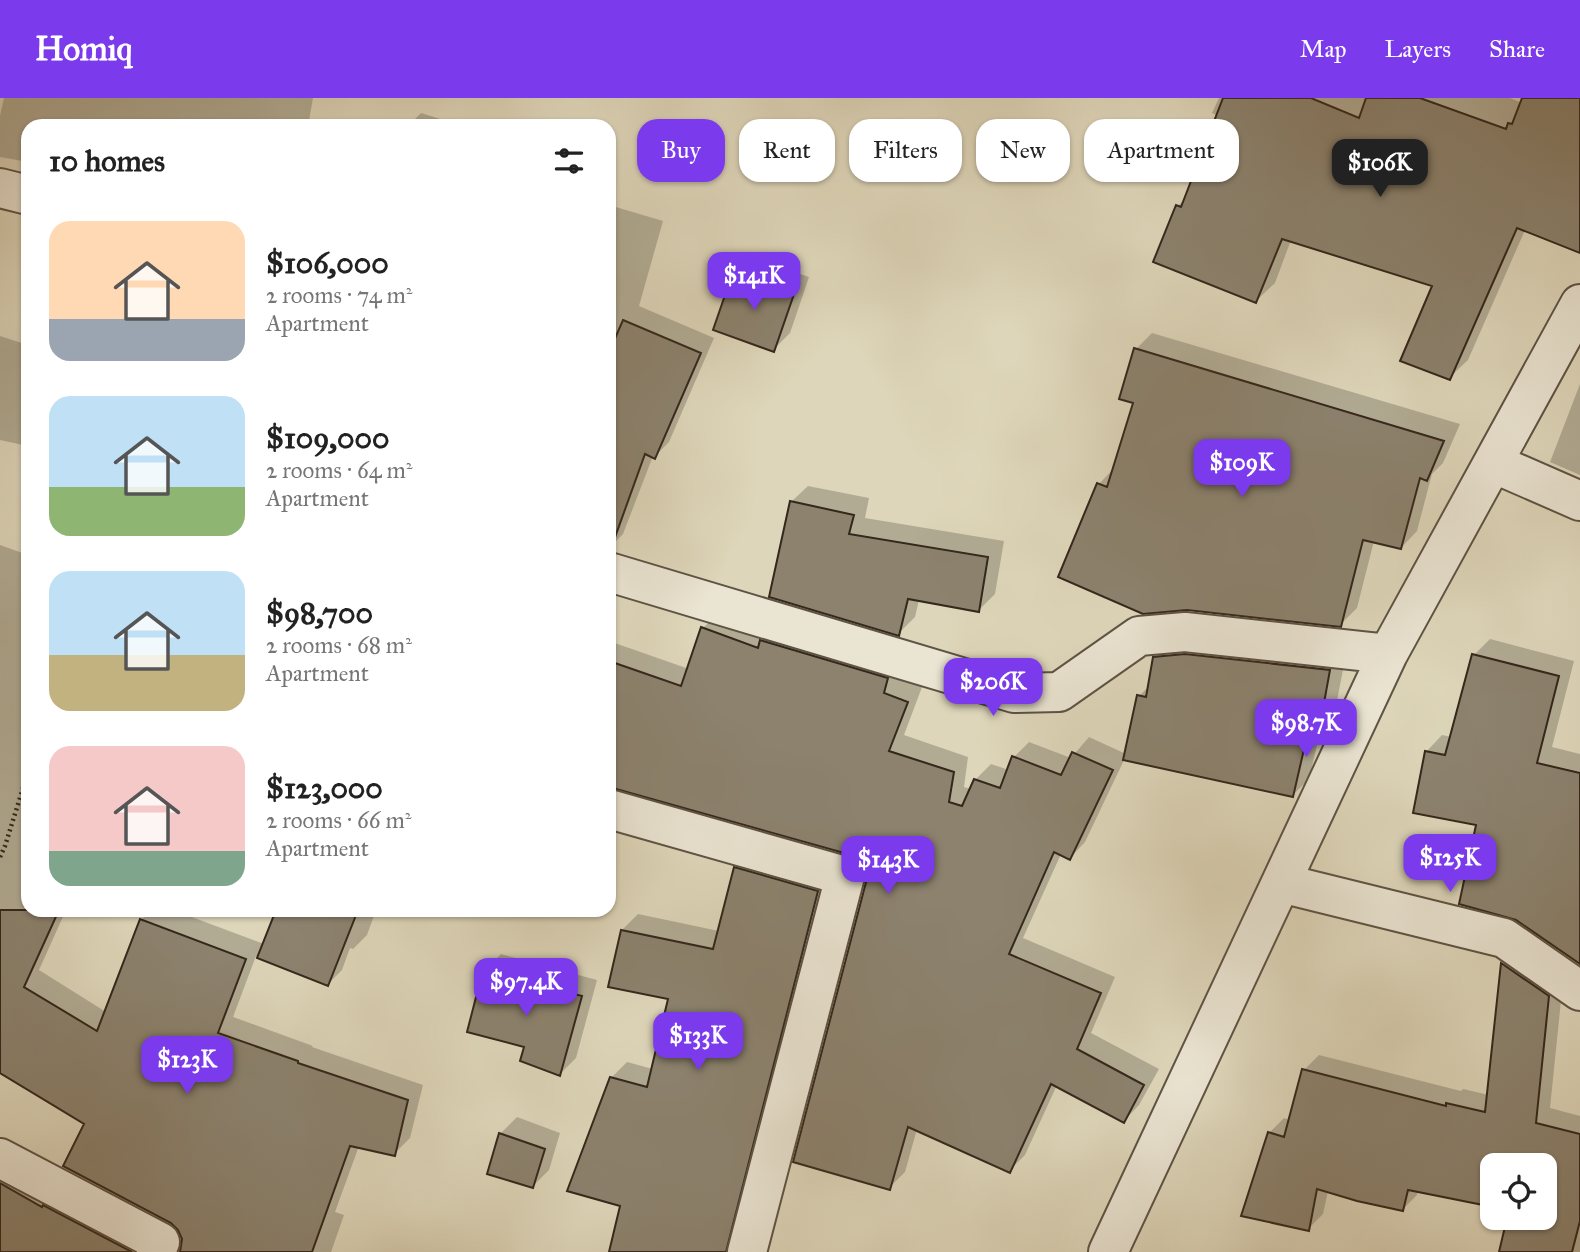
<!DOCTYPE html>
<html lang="en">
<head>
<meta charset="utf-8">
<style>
  :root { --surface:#fff; --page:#f2f2f2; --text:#222; --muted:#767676; --accent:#7c3aed }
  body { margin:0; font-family:"IM FELL Great Primer",serif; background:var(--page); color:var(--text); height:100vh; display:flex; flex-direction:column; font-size:26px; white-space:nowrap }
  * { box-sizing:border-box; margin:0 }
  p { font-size:23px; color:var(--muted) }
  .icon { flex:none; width:38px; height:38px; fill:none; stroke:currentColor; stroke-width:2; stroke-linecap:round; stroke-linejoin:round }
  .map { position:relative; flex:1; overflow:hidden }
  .side { position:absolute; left:21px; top:21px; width:595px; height:798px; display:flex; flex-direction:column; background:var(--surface); border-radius:21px; box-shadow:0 2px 5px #0004 }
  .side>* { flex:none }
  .hud { position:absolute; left:637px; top:21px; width:665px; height:63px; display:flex; gap:14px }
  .buttons { position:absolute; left:1480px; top:1055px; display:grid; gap:14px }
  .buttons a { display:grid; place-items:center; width:77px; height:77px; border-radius:14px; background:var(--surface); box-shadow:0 2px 5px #0004; font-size:35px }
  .price { position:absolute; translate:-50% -60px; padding:0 16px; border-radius:14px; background:var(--accent); color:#fff; font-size:23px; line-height:46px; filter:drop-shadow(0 2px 4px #0008) }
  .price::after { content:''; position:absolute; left:50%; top:42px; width:21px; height:16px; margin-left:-10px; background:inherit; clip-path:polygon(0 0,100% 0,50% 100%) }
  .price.current { background:#222; color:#fff }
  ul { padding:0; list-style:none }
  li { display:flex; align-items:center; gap:21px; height:175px; padding:0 28px }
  li span { display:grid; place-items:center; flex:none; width:196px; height:140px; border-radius:21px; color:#555 }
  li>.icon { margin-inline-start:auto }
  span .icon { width:84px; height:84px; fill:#fffc; stroke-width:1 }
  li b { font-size:30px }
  h2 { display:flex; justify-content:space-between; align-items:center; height:84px; padding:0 28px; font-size:30px }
  .pill { padding:0 24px; border-radius:21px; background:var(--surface); box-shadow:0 2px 5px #0004; font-size:24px; line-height:63px }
  .pill.current { background:var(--accent); color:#fff }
  header { display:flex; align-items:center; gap:42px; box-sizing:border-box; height:98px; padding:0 35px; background:var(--accent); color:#fff }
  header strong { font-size:33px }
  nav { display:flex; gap:38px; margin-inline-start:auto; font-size:24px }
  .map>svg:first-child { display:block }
</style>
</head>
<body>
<header>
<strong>Homiq</strong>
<nav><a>Map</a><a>Layers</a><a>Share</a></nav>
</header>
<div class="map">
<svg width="1580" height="1154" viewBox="0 0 1580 1154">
  <rect width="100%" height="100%" fill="#ded6ba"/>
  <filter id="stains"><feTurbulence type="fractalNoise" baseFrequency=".00286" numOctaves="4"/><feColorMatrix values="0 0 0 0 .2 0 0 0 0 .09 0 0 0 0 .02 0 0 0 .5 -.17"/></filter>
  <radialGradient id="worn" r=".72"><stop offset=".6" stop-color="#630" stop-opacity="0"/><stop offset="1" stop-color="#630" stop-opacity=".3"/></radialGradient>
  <path fill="#0003" d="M4,0H313L308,28H28V64L0,59V18Z
    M1219,0H1510L1522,5L1524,0H1580V108L1525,132L1468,262L1449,280L1434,187L1291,142L1275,185L1256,203L1178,108L1187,99L1218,18L1212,15Z
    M421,15L463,28H408Z
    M609,107L663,123L639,208L714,240L669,344L655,358H653L623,436L609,450Z
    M751,159L809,179L790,235L773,252L735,175Z
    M1152,235L1460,326L1443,365L1432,376L1417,433L1401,450L1374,443L1357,510L1340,527L1099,386L1114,370L1135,304L1136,251Z
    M0,238L28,247V348L0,342Z
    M1580,286V377L1550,364Z
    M808,388L869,400L865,420L1004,443L995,496L979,512L919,502L915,519L898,536L791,404Z
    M0,447L28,457V812H66L39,872L106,914L141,822L151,812H173L264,846L278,812H376L367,837L353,851L350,850L342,872L328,886L256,858L233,919L313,948L312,949L423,987L410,1040L394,1056L359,1048L335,1114L344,1117L331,1154H180L184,1142L180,1131L87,1026L0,973Z
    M718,515L922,589L904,637L968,659L964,689L971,691L975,682L991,666L1009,672L1014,659L1029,644L1071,660L1089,639L1126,656L1139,598L1150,587L1154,560L1171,543L1346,556L1336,608L1323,622L1309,681L1293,697L1125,660L1085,744L1070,760L1061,756L1023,840L1115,879L1091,935L1159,971L1139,1007L1124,1023L1057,987L1025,1057L1009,1073L917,1031L905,1074L889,1090L868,773L862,762L852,755L609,688V543L689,571L703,530Z
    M1490,541L1574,563L1552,649L1580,656V865L1426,654L1442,637L1452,639L1474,557Z
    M751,754L834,777L741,1154H611L622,1107L611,980L627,964L653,971L671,900L622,832L638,816L719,833L735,770Z
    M1517,851L1563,883L1550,1010L1580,1018V1154H1500L1509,1120H1545V1068H1493L1418,1092L1417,1097L1403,1111L1328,1093L1323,1116L1308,1131L1269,1035L1284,1020L1291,1022L1304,972L1319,957L1461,993L1463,991L1489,997L1503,865Z
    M501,856L597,882L576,960L560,976L526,948L484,873Z
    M517,1019L560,1035L549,1072L533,1088L500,1036Z
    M17,1070L158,1154H0V1088Z"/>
  <path fill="#8c826e" stroke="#34271c" stroke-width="2" d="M1223,0H1311L1359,20L1366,0H1420L1506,31L1508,25L1512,26L1522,0H1580V155L1517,130L1450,282L1400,263L1432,188L1282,141L1256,205L1153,164L1176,107L1181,109Z
    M733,174L794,196L774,254L713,232Z
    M623,222L701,255L655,361L645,356L614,442L609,441V254Z
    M1134,250L1444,343L1427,383L1420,380L1401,451L1363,442L1341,529L1187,512L1143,516L1058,479L1097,385L1107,389L1133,305L1119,301Z
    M790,403L854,417L849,436L988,459L979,514L908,501L899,538L769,499Z
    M701,529L758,550L760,542L888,580L884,595L908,604L889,653L954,674L949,704L962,708L974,681L1000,690L1012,658L1061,677L1072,654L1113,672L1070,762L1054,754L1009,856L1101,895L1077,951L1144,987L1124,1025L1051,986L1010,1075L908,1029L890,1092L793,1064L866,784V773L861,763L851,757L609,689V563L681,588Z
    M1185,556L1330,572L1320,627L1310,625L1293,699L1123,662L1137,597L1146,599L1153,559Z
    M1472,556L1559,578L1537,665L1580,675V866L1516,822L1459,806L1476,727L1413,715L1425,653L1445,657Z
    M734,769L818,793L726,1154H609L620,1108L567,1093L610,979L647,989L668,901L608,889L621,832L713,851Z
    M0,812H59L24,889L97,933L140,821L246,861L218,935L298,963V965L408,1002L395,1058L350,1048L312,1154H180L182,1141L178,1132L171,1125L63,1068L84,1026L0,975Z
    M276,812H358L328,888L257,860Z
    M1501,865L1549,898L1536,1025L1580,1036V1123L1572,1154H1499L1507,1120H1545V1068H1493V1109L1408,1092L1403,1113L1357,1103L1317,1091L1309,1133L1241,1118L1268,1034L1284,1039L1302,971L1446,1008V1005L1485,1014Z
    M483,872L582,898L560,978L520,963L524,949L467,934Z
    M499,1035L545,1051L533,1090L487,1076Z
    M0,1085L42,1109L43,1107L132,1154H0Z"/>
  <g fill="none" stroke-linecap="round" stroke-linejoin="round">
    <defs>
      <path id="minor" d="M0,90L28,97
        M1493,365L1580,403
        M609,474L1014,595L1059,594L1139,538L1185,534L1388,556
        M609,711L845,778L747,1154
        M1281,785L1504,840L1580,893
        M0,1060L160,1144L156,1154
        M1108,1154L1388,556L1580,206"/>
    </defs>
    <use href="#minor" stroke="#5e5344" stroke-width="42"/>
    <path stroke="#34271c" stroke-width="4.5" stroke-dasharray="2 3.5" stroke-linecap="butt" d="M0,759L5,748L28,674"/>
    <use href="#minor" stroke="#eae4d2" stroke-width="38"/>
  </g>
  <rect width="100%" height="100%" filter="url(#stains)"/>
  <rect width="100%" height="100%" fill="url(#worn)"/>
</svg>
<div class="buttons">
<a><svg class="icon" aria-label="locate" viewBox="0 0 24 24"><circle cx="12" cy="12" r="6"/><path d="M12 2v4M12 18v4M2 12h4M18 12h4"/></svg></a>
</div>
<b class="price current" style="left:1380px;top:101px">$106K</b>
<b class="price" style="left:754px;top:214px">$141K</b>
<b class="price" style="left:1242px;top:401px">$109K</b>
<b class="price" style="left:993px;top:620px">$206K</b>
<b class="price" style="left:1306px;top:661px">$98.7K</b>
<b class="price" style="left:1450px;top:796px">$125K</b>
<b class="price" style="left:888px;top:798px">$143K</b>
<b class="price" style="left:526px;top:920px">$97.4K</b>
<b class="price" style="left:698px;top:974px">$133K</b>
<b class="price" style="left:187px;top:998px">$123K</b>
<div class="hud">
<a class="pill current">Buy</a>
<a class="pill">Rent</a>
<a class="pill">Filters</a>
<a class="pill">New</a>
<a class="pill">Apartment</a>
</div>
<section class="side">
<h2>10 homes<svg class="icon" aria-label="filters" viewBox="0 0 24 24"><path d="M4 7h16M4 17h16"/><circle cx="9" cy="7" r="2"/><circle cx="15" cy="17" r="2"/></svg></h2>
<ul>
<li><span style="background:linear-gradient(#ffd9b3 70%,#9aa5b1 0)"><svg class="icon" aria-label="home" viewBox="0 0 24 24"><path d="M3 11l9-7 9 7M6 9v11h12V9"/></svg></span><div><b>$106,000</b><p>2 rooms · 74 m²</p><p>Apartment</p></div></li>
<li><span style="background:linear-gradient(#bfe0f5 65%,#8fb573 0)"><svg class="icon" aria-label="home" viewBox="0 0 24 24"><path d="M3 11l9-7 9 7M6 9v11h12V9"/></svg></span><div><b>$109,000</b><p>2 rooms · 64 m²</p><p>Apartment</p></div></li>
<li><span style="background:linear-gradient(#bfe0f5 60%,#c2b280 0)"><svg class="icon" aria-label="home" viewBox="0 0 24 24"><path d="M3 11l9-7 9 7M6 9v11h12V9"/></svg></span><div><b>$98,700</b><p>2 rooms · 68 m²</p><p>Apartment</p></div></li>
<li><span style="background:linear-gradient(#f6c9c9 75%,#7fa58c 0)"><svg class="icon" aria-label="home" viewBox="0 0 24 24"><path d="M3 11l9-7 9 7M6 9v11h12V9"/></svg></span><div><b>$123,000</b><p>2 rooms · 66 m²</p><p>Apartment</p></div></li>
</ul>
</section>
</div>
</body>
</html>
